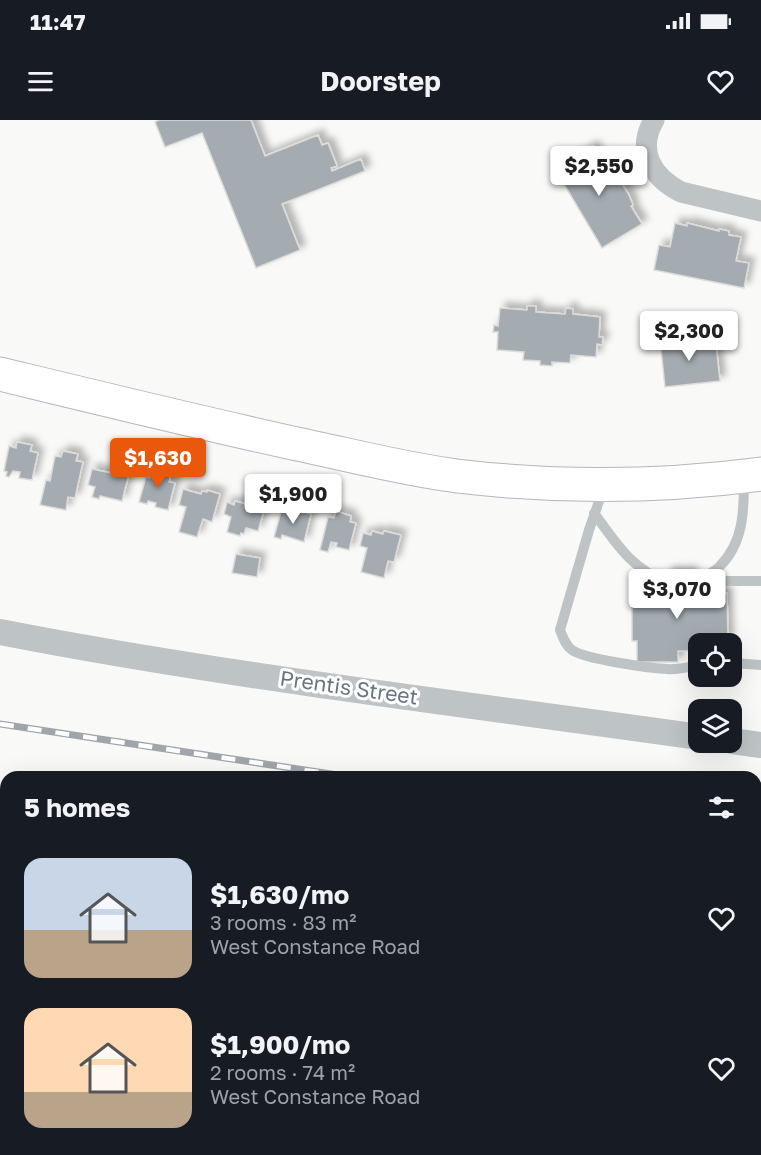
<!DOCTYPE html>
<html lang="en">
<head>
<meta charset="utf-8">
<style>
  :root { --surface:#171b24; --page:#242831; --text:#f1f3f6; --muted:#9ea1a6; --accent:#ea580c }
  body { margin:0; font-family:"Golos Text",sans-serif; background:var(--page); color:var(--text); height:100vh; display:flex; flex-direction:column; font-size:22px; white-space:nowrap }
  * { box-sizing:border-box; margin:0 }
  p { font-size:20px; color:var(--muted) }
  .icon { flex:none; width:33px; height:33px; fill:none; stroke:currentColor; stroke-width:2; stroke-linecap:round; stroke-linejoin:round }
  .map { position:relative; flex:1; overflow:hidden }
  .sheet { position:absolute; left:0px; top:651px; width:762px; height:384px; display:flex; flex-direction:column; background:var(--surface); border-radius:18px 18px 0 0; box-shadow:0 6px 24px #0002 }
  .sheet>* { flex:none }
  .buttons { position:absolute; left:688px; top:513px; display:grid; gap:12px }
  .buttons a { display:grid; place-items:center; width:54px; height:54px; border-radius:12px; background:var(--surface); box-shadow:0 6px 24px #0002; font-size:30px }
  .price { position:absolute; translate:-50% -51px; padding:0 14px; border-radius:6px; background:#fff; color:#222; font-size:20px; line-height:39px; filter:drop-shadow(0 2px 3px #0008) }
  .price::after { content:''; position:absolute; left:50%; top:36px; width:18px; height:14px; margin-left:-9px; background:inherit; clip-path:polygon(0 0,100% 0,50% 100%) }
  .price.current { background:var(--accent); color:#fff }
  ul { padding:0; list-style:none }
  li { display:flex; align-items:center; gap:18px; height:150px; padding:0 24px }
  li span { display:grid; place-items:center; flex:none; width:168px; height:120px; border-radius:18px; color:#555 }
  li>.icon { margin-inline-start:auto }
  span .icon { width:72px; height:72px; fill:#fffc; stroke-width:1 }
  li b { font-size:26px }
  h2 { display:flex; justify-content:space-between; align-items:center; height:72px; padding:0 24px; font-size:26px }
  .status { display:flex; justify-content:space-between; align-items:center; height:42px; padding:0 30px; background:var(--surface); direction:ltr }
  .status svg { height:16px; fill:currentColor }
  header { display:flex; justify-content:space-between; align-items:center; height:78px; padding:0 24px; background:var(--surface); font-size:27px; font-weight:700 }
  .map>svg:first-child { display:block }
</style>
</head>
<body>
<div class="status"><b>11:47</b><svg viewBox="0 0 49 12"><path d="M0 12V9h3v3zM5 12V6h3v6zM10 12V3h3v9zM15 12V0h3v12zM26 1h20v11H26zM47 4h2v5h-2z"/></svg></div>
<header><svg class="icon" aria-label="menu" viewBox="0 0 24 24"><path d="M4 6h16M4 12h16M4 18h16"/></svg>Doorstep<svg class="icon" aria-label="heart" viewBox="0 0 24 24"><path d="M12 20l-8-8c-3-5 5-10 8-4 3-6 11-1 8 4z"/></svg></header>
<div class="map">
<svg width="761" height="1035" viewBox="0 0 761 1035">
  <defs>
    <filter id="shadow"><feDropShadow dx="5.5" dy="-5.5" stdDeviation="3" flood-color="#0004"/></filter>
  </defs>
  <rect width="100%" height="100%" fill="#f9f9f7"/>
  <path fill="#d9ddd7" d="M761,960V1035H739L740,1029H756V977Z
    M435,1029H726L725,1035H637L587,1030V1035H431Z"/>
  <path fill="#a4acb2" stroke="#dbdbd9" stroke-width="1.5" filter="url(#shadow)" d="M159,0H251L265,36L318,15L322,25L328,23L337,46L331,48L332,51L361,39L365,51L282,84L300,130L256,148L202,13L165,27L155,2Z
    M593,26L604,44L607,42L612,52L614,51L629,75L633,85L631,86L642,104L602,128L555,49Z
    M675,103L687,106V103L719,111V109L729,111V115L741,117L736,141L749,143L744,168L654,150L659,125L670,127Z
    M527,186H536V192L565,194L566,188L573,189V194L600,197L599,217H603L602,225L597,224L596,237L571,235L570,243L552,242V246L540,245V241L523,240L524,232L497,230L498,212H493L494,205L498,206L500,188L527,190Z
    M689,211L691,227L716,224L720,261L665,267L661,229L670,228L669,214Z
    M17,322L32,325L30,331L38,333L32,360L19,358L20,352L13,351L9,357L6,356L7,352L4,351L9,326L16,328Z
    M63,331L78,334L76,341L83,342L75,378L68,377L66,390L40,385L46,360L50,361L55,336L61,337Z
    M153,348L171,353L169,362L175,363L168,390L155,387L156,383L148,381L147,384L139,382L146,357L150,358Z
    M92,349L111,353L112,350L129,354L122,381L100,376L99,379L92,377L95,367L88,365Z
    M183,369L201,374L202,371L207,372V370L220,374L212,402L203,399L197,417L179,412L186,387L179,385Z
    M248,377L266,384L258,411L246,408L244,414L241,413L240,416L227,412L231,397L224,394L227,382L234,385L235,381L246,384Z
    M286,387L311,394L304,422L282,415L281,419L274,417L281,392H284Z
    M336,391L351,396L350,402L356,403L349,430L336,427L337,423L331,422L328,432L320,430L328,397L334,398Z
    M372,411L383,414L384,411L401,415L394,442L388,441L384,458L361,452L367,428L360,426L363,413L371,415Z
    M236,434L260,438L257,457L232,453Z
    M667,452H692V474L727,473L728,520H706V524H699V531H678V542H637V521H632V475L667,474Z
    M0,772L6,773L5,813L0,812Z
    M0,881L6,883V930L0,929Z
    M53,1029H107L105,1035H54L51,1034Z
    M231,1029H298L297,1035H229Z"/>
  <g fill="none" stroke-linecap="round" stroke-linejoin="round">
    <defs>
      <path id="primary" d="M0,254C99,278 197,302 297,324C350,335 403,349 457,356C557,368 661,367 761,354"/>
    </defs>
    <use href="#primary" stroke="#b2b8bb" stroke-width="35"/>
    <path stroke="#bec3c6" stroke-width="10" d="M604,367L589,410L560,510C563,517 565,525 572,530C584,539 649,548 667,549C677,550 689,547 699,545
      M594,393C614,420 633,452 667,461
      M695,461C703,457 713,453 719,447C744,423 744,390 744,359
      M695,461H761
      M732,543L761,545"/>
    <path stroke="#bec3c6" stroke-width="21" d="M654,0C636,31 652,57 681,72L761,91
      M0,855L6,857
      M157,1035L159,1029
      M408,1035L409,1029"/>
    <path stroke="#bec3c6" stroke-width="26" d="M0,512C231,557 466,584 699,617
      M732,621L761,625"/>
    <use href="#primary" stroke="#fff" stroke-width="33"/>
    <defs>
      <path id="rail" d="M0,604L351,657
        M756,715L761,716"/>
    </defs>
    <use href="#rail" stroke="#9fa6ab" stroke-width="7"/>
    <use href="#rail" stroke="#fff" stroke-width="4.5" stroke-dasharray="14" stroke-linecap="butt"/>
  </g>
  <g text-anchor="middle" stroke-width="6" stroke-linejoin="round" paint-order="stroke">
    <g font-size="21" fill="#66767f" stroke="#fff">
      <text transform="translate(349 568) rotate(8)" y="7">Prentis Street</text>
    </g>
  </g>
</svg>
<div class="buttons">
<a><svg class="icon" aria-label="locate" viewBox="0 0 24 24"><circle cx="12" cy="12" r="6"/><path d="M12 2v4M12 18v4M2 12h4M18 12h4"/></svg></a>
<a><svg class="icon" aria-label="layers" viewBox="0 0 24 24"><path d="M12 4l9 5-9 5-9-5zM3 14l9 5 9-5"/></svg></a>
</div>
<b class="price" style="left:599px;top:77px">$2,550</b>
<b class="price" style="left:689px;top:242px">$2,300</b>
<b class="price current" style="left:158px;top:369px">$1,630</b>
<b class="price" style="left:293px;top:405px">$1,900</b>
<b class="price" style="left:677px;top:500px">$3,070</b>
<section class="sheet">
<h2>5 homes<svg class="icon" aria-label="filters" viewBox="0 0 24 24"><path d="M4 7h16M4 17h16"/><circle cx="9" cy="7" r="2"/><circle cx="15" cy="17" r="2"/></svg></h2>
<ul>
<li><span style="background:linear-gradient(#c9d6e8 60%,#b9a48a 0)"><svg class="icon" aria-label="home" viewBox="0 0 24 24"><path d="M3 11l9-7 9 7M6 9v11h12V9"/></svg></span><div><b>$1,630/mo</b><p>3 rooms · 83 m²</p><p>West Constance Road</p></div><svg class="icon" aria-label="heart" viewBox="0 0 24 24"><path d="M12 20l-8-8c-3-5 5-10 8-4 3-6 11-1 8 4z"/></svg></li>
<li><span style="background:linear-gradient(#ffd9b3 70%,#b9a48a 0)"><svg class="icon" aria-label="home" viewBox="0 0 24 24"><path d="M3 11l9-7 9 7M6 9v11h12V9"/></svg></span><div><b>$1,900/mo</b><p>2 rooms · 74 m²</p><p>West Constance Road</p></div><svg class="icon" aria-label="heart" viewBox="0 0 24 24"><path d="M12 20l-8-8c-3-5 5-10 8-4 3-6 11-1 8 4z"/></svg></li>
</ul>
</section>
</div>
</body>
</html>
